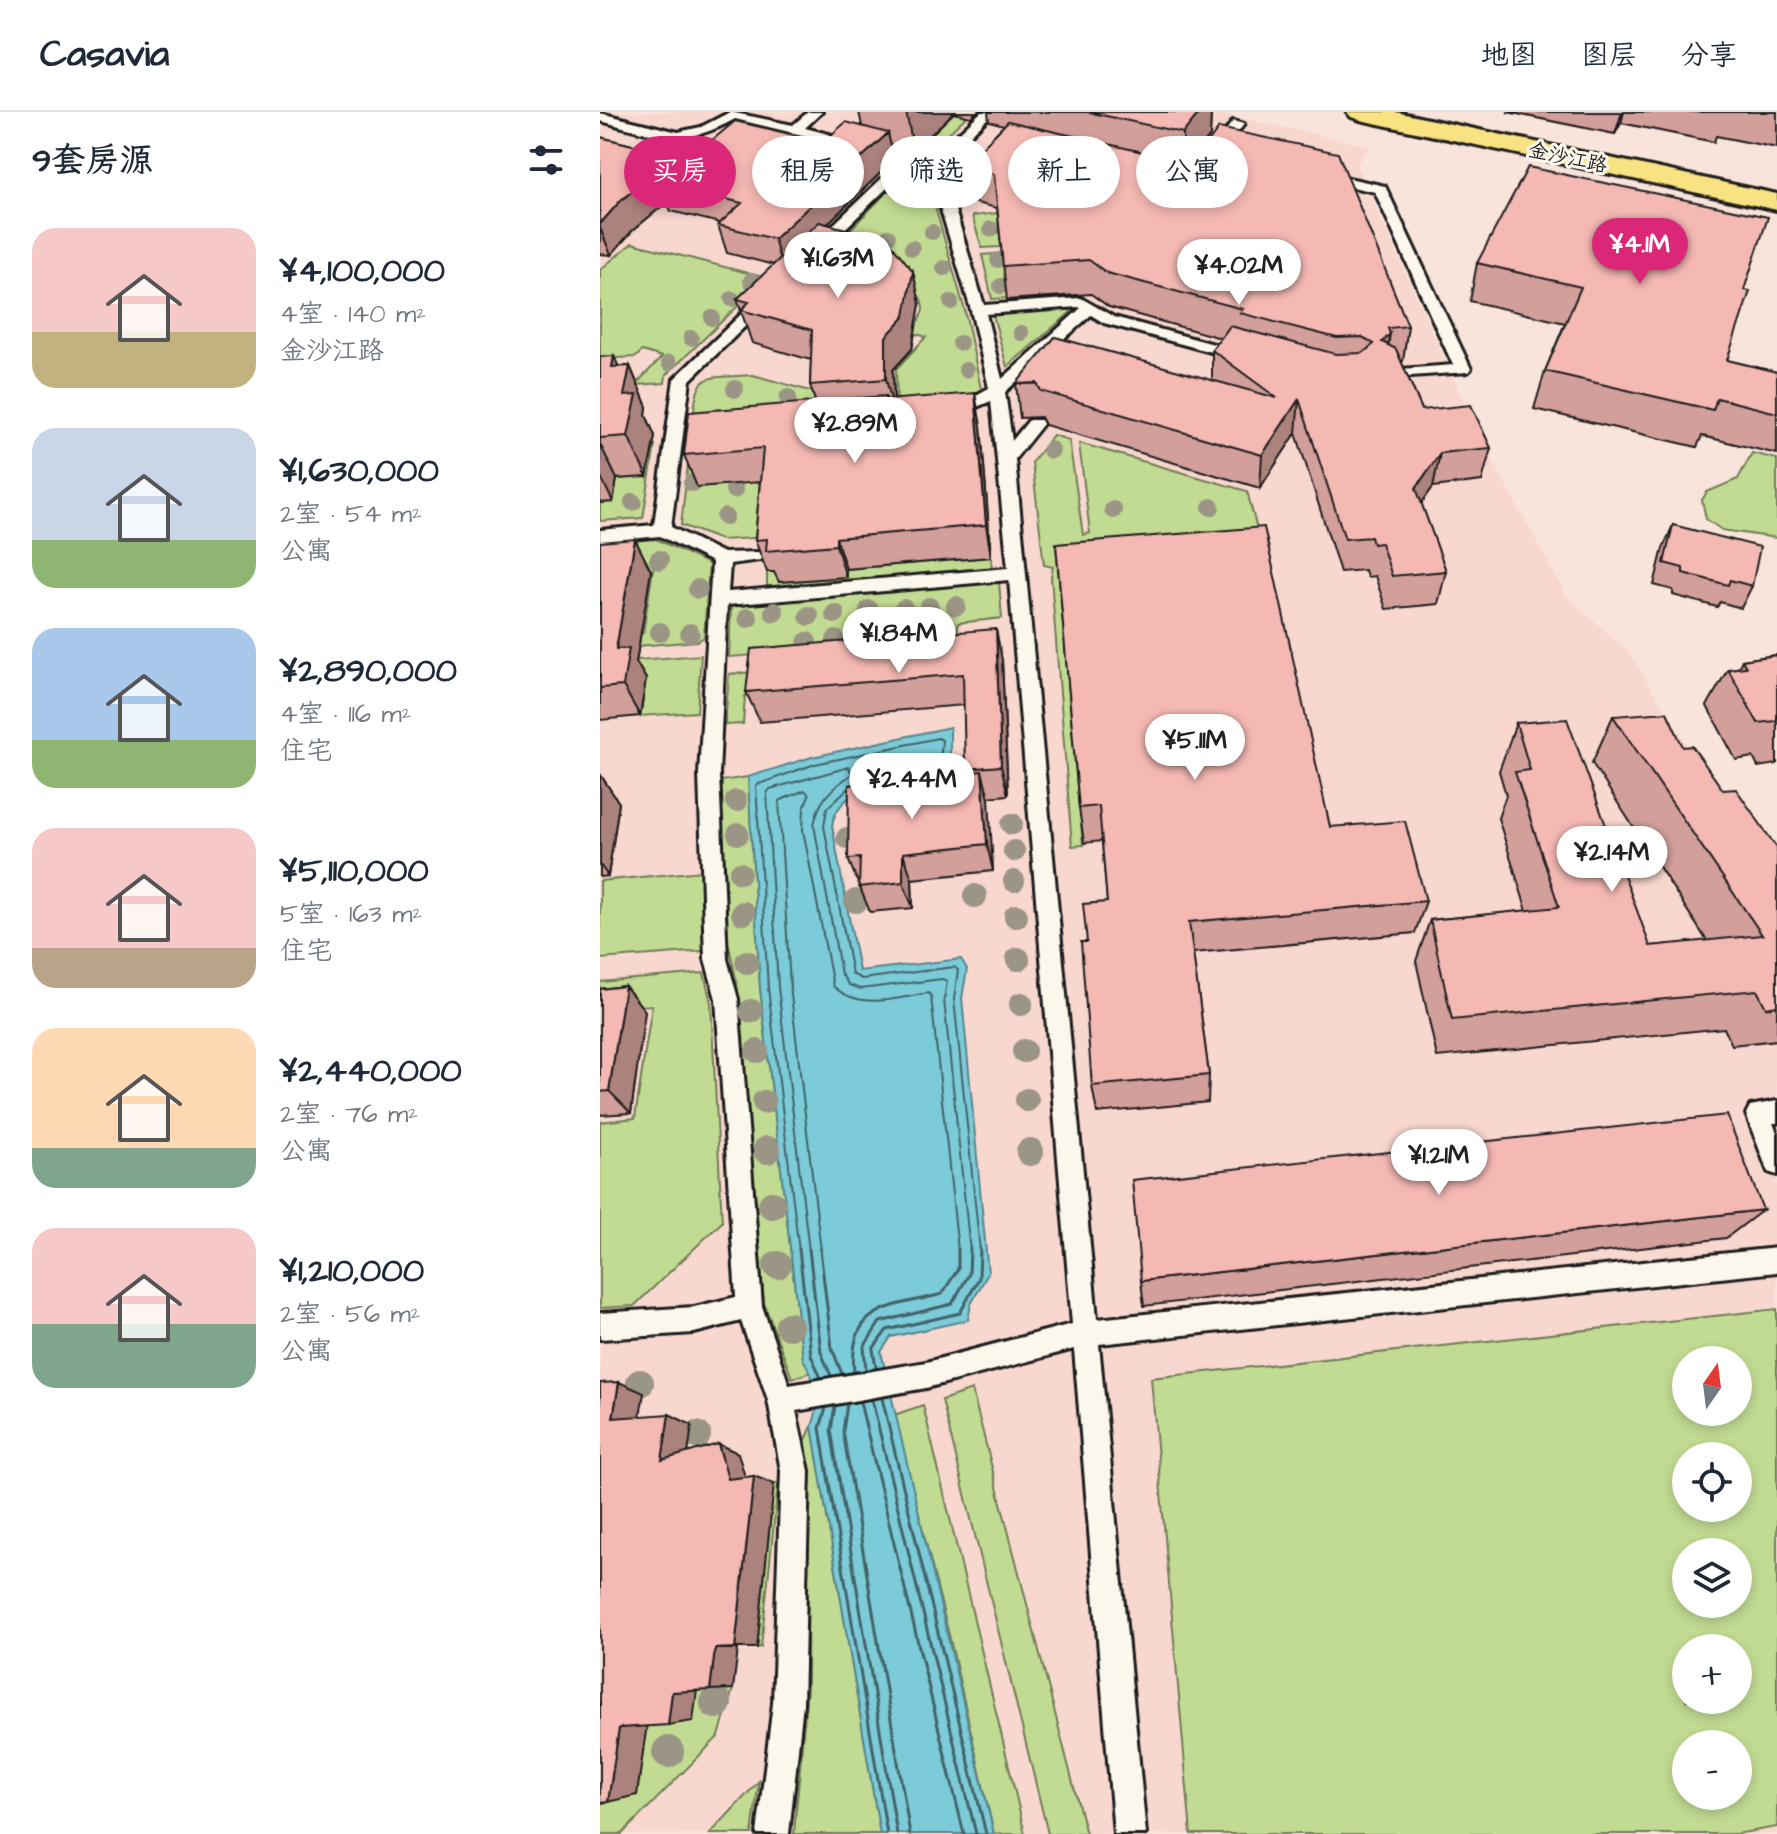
<!DOCTYPE html>
<html lang="zh">
<head>
<meta charset="utf-8">
<style>
  :root { --surface:#fff; --page:#f2f2f3; --text:#1f2937; --muted:#747a83; --line:#e0e1e3; --accent:#db2777 }
  body { margin:0; font-family:"Architects Daughter","LXGW WenKai TC",sans-serif; background:var(--page); color:var(--text); height:100vh; display:flex; flex-direction:column; font-size:30px; white-space:nowrap }
  * { box-sizing:border-box; margin:0 }
  p { font-size:26px; color:var(--muted) }
  .icon { flex:none; width:44px; height:44px; fill:none; stroke:currentColor; stroke-width:2; stroke-linecap:round; stroke-linejoin:round }
  .map { position:relative; flex:1; overflow:hidden }
  .side { display:flex; flex-direction:column; background:var(--surface); width:600px }
  .side>* { flex:none }
  .guide { position:absolute; left:24px; top:24px; width:760px; height:72px; display:flex; gap:16px }
  .needle { width:52px; rotate:14deg }
  .tools { position:absolute; left:1072px; top:1234px; display:grid; gap:16px }
  .tools a { display:grid; place-items:center; width:80px; height:80px; border-radius:50%; background:var(--surface); box-shadow:0 4px 12px #0003; font-size:40px }
  .price { position:absolute; translate:-50% -68px; padding:0 18px; border-radius:28px; background:#fff; color:#222; font-size:26px; line-height:52px; filter:drop-shadow(0 2px 4px #0008) }
  .price::after { content:''; position:absolute; left:50%; top:48px; width:24px; height:18px; margin-left:-12px; background:inherit; clip-path:polygon(0 0,100% 0,50% 100%) }
  .price.on { background:var(--accent); color:#fff }
  ul { padding:0; list-style:none }
  li { display:flex; align-items:center; gap:24px; height:200px; padding:0 32px }
  li span { display:grid; place-items:center; flex:none; width:224px; height:160px; border-radius:24px; color:#555 }
  li>.icon { margin-inline-start:auto }
  span .icon { width:96px; height:96px; fill:#fffc; stroke-width:1 }
  li b { font-size:34px }
  h2 { display:flex; justify-content:space-between; align-items:center; height:96px; padding:0 32px; font-size:34px }
  .chip { padding:0 28px; border-radius:36px; background:var(--surface); box-shadow:0 4px 12px #0003; font-size:28px; line-height:72px }
  .chip.on { background:var(--accent); color:#fff }
  header { display:flex; align-items:center; gap:48px; box-sizing:border-box; height:112px; padding:0 40px; background:var(--surface); border-bottom:2px solid var(--line) }
  header strong { font-size:38px }
  nav { display:flex; gap:44px; margin-inline-start:auto; font-size:28px }
  main { display:flex; flex:1; min-height:0 }
  .map>svg:first-child { display:block }
</style>
</head>
<body>
<header>
<strong>Casavia</strong>
<nav><a>地图</a><a>图层</a><a>分享</a></nav>
</header>
<main>
<section class="side">
<h2>9套房源<svg class="icon" aria-label="filters" viewBox="0 0 24 24"><path d="M4 7h16M4 17h16"/><circle cx="9" cy="7" r="2"/><circle cx="15" cy="17" r="2"/></svg></h2>
<ul>
<li><span style="background:linear-gradient(#f6c9c9 65%,#c2b280 0)"><svg class="icon" aria-label="home" viewBox="0 0 24 24"><path d="M3 11l9-7 9 7M6 9v11h12V9"/></svg></span><div><b>¥4,100,000</b><p>4室 · 140 m²</p><p>金沙江路</p></div></li>
<li><span style="background:linear-gradient(#c9d6e8 70%,#8fb573 0)"><svg class="icon" aria-label="home" viewBox="0 0 24 24"><path d="M3 11l9-7 9 7M6 9v11h12V9"/></svg></span><div><b>¥1,630,000</b><p>2室 · 54 m²</p><p>公寓</p></div></li>
<li><span style="background:linear-gradient(#a9c7e8 70%,#8fb573 0)"><svg class="icon" aria-label="home" viewBox="0 0 24 24"><path d="M3 11l9-7 9 7M6 9v11h12V9"/></svg></span><div><b>¥2,890,000</b><p>4室 · 116 m²</p><p>住宅</p></div></li>
<li><span style="background:linear-gradient(#f6c9c9 75%,#b9a48a 0)"><svg class="icon" aria-label="home" viewBox="0 0 24 24"><path d="M3 11l9-7 9 7M6 9v11h12V9"/></svg></span><div><b>¥5,110,000</b><p>5室 · 163 m²</p><p>住宅</p></div></li>
<li><span style="background:linear-gradient(#ffd9b3 75%,#7fa58c 0)"><svg class="icon" aria-label="home" viewBox="0 0 24 24"><path d="M3 11l9-7 9 7M6 9v11h12V9"/></svg></span><div><b>¥2,440,000</b><p>2室 · 76 m²</p><p>公寓</p></div></li>
<li><span style="background:linear-gradient(#f6c9c9 60%,#7fa58c 0)"><svg class="icon" aria-label="home" viewBox="0 0 24 24"><path d="M3 11l9-7 9 7M6 9v11h12V9"/></svg></span><div><b>¥1,210,000</b><p>2室 · 56 m²</p><p>公寓</p></div></li>
</ul>
</section>
<div class="map">
<svg width="1177" height="1722" viewBox="0 0 1177 1722">
  <rect width="100%" height="100%" fill="#f9e4db"/>
  <filter id="ink" filterUnits="userSpaceOnUse"><feTurbulence type="fractalNoise" baseFrequency=".0125" numOctaves="2"/><feDisplacementMap in="SourceGraphic" scale="16" xChannelSelector="R" yChannelSelector="G"/><feConvolveMatrix kernelMatrix="1 2 1 2 8 2 1 2 1" color-interpolation-filters="sRGB"/></filter>
  <g filter="url(#ink)">
    <path fill="#f8d7cf" fill-rule="evenodd" d="M0,0H613L769,34L757,53L881,327L966,483L1028,540L1164,753L1177,781V1722H0ZM1086,1248H1138V1300H1086ZM1086,1344H1138V1396H1086ZM1086,1440H1138V1492H1086ZM1086,1536H1138V1588H1086ZM1086,1632H1138V1684H1086Z"/>
    <path fill="#c2db92" stroke="#6f7c57" stroke-width="2" fill-rule="evenodd" d="M355,0H371L325,44L292,35L314,39Z
      M308,71L318,72L331,81L365,199L381,277L363,289L297,300L296,257L326,225L311,220C324,202 329,194 313,176L228,140L291,76Z
      M398,101L477,131L382,136L372,104Z
      M32,131L167,166L66,263L65,271L35,273L62,245L42,239L36,245L0,247V158Z
      M405,141L410,186L392,187L382,143Z
      M468,196L471,200L407,255L393,203Z
      M153,263L217,281L216,307L92,312C99,257 100,267 153,263Z
      M453,323L469,328L483,423L490,421L479,331L647,379L666,452L460,468L483,733L472,734L451,465L453,455L444,453L432,350Z
      M55,333L43,406L0,409V391L13,390L17,367L35,365L40,334Z
      M90,334L98,375L178,368L169,425L121,428L81,413Z
      M1152,341L1177,347V426L1122,418L1106,407L1102,388L1107,380L1138,367Z
      M56,427L109,452L104,525L98,529L0,537V525L43,521L53,457L0,460V431Z
      M391,445L392,457L167,476V460L179,459V470L245,465L246,457Z
      M399,470L402,506L358,511V528L129,545L131,493Z
      M101,543L97,600L40,604L46,567L0,551Z
      M165,559L163,582L145,584L143,612L125,613L129,562Z
      M148,665L160,876L203,1247L212,1260L192,1266L164,1191L137,871L126,821L121,669Z
      M102,759L103,839L0,847V769Z
      M104,861L111,891L122,1110L34,1194L0,1196V1010L35,1006L52,893L0,897V870Z
      M1177,1197V1715L1136,1722H591L551,1266ZM1086,1248H1138V1300H1086ZM1138,1344V1396H1086V1344ZM1086,1440H1138V1492H1086ZM1086,1536H1138V1588H1086ZM1086,1632H1138V1684H1086Z
      M372,1278L486,1722H448L342,1288Z
      M323,1293L425,1722H394L350,1527L294,1303Z
      M212,1314L280,1722H194L207,1577L208,1361L205,1330Z
      M174,1372H178L161,1535L157,1536Z
      M133,1577L119,1624L22,1722H0V1685L47,1612L97,1579Z
      M159,1669L152,1722H110Z"/>
    <path fill="#7ccbd9" stroke="#56858d" stroke-width="2" d="M350,615V659C313,666 238,667 232,714L259,859L361,847L367,857L362,886L388,1161L371,1192L368,1208L291,1225L281,1240L394,1722H280L212,1314C221,1293 216,1267 203,1247L160,876L148,665L212,645Z"/>
    <g fill="none" stroke-linecap="round" stroke-linejoin="round">
      <path stroke="#426268" stroke-width="2" d="M247,677L227,696L224,714L252,862L262,867L354,855L358,858L354,887L380,1139
        M199,1139L168,876L156,673L215,652L338,626L342,628L340,653L260,670
        M209,1139L178,875L167,681L170,677L249,655L252,662C232,676 218,688 214,713L241,862L249,873L260,877L342,867L347,869L344,888L370,1139
        M221,1139L190,874L179,689L205,678L209,683L204,696L203,718L233,874C260,899 296,886 328,881L331,884L358,1139"/>
      <path stroke="#426268" stroke-width="3" d="M199,1137L211,1243L221,1266
        M209,1137L221,1240L231,1264
        M220,1137L232,1236L242,1262
        M276,1256L273,1237L287,1218L360,1201L379,1166L380,1137
        M266,1258L264,1235L280,1210L352,1192L369,1162L370,1137
        M254,1260C248,1193 290,1196 342,1182L358,1157V1137
        M282,1286L386,1722
        M272,1288L376,1722
        M260,1290L364,1722
        M247,1292L243,1319L310,1722
        M235,1294L231,1318L297,1722
        M226,1296L220,1316L287,1722"/>
      <defs>
        <path id="lane" d="M130,0L193,13L208,0H222L205,16L330,48L381,0H394L341,52L384,193L481,186L514,205L647,241L650,244L642,249L637,247L504,211L491,203L405,280L412,329L429,308H441L443,312L415,347L497,1207L1177,1136V1160L499,1232L546,1722H514L474,1237L326,1276L196,1299L209,1359L203,1591L189,1722H157L173,1591L181,1359L168,1288L141,1209L94,1221L0,1227V1201L94,1195L136,1185L116,887L105,847L99,662L112,450L60,424L0,430V418L54,413L74,267L159,185H169V191L90,268L71,415L123,441L160,440L163,444L160,448L130,452L128,480L408,456L391,289L351,306L343,301L389,276L371,198L327,51L314,50L222,139L217,140L210,136L212,133L302,47L135,7C78,38 59,23 0,9V1L78,20L101,15ZM478,195L481,196L402,267L386,202ZM409,468L472,1212L326,1250L189,1273L162,1194L138,887L127,847L119,662L127,493Z
          M633,9L644,12L622,43H612L610,40Z
          M721,60L785,74L871,257L868,260L782,266V260L788,258L853,253L775,80L716,67L714,64Z
          M1177,989V1011H1173L1177,1021V1063L1168,1060L1146,1002L1150,994Z"/>
        <path id="primary" d="M747,0H796L1177,82V98L760,8L751,5Z"/>
      </defs>
      <use href="#lane" stroke="#1c1c1c" stroke-width="6"/>
      <use href="#primary" stroke="#1c1c1c" stroke-width="6"/>
      <use href="#lane" fill="#fbf7ec" fill-rule="evenodd"/>
      <use href="#primary" fill="#f8e281" fill-rule="evenodd"/>
    </g>
    <g fill="#9b9585">
      <circle cx="327" cy="32" r="7"/>
      <circle cx="391" cy="117" r="8"/>
      <circle cx="332" cy="120" r="8"/>
      <circle cx="288" cy="125" r="8"/>
      <circle cx="312" cy="136" r="8"/>
      <circle cx="398" cy="148" r="8"/>
      <circle cx="344" cy="156" r="8"/>
      <circle cx="151" cy="169" r="8"/>
      <circle cx="401" cy="174" r="8"/>
      <circle cx="132" cy="187" r="8"/>
      <circle cx="351" cy="190" r="8"/>
      <circle cx="112" cy="206" r="8"/>
      <circle cx="421" cy="221" r="8"/>
      <circle cx="91" cy="226" r="8"/>
      <circle cx="360" cy="231" r="8"/>
      <circle cx="69" cy="251" r="8"/>
      <circle cx="366" cy="258" r="8"/>
      <circle cx="135" cy="277" r="9"/>
      <circle cx="188" cy="286" r="9"/>
      <circle cx="451" cy="338" r="9"/>
      <circle cx="92" cy="371" r="9"/>
      <circle cx="134" cy="378" r="9"/>
      <circle cx="33" cy="390" r="9"/>
      <circle cx="611" cy="395" r="9"/>
      <circle cx="513" cy="398" r="9"/>
      <circle cx="125" cy="405" r="9"/>
      <circle cx="59" cy="448" r="10"/>
      <circle cx="98" cy="477" r="10"/>
      <circle cx="356" cy="494" r="10"/>
      <circle cx="329" cy="495" r="10"/>
      <circle cx="304" cy="497" r="10"/>
      <circle cx="269" cy="498" r="10"/>
      <circle cx="174" cy="500" r="10"/>
      <circle cx="235" cy="502" r="10"/>
      <circle cx="209" cy="504" r="10"/>
      <circle cx="148" cy="506" r="10"/>
      <circle cx="60" cy="520" r="10"/>
      <circle cx="90" cy="521" r="10"/>
      <circle cx="345" cy="521" r="10"/>
      <circle cx="318" cy="523" r="10"/>
      <circle cx="294" cy="524" r="10"/>
      <circle cx="268" cy="525" r="10"/>
      <circle cx="236" cy="528" r="10"/>
      <circle cx="207" cy="530" r="10"/>
      <circle cx="136" cy="689" r="11"/>
      <circle cx="412" cy="712" r="11"/>
      <circle cx="138" cy="722" r="11"/>
      <circle cx="247" cy="726" r="11"/>
      <circle cx="414" cy="739" r="11"/>
      <circle cx="140" cy="761" r="11"/>
      <circle cx="414" cy="769" r="11"/>
      <circle cx="375" cy="784" r="12"/>
      <circle cx="256" cy="789" r="12"/>
      <circle cx="143" cy="801" r="12"/>
      <circle cx="416" cy="804" r="12"/>
      <circle cx="418" cy="847" r="12"/>
      <circle cx="147" cy="850" r="12"/>
      <circle cx="421" cy="892" r="12"/>
      <circle cx="151" cy="899" r="12"/>
      <circle cx="157" cy="939" r="12"/>
      <circle cx="424" cy="939" r="12"/>
      <circle cx="427" cy="988" r="12"/>
      <circle cx="164" cy="990" r="12"/>
      <circle cx="167" cy="1038" r="14"/>
      <circle cx="430" cy="1040" r="14"/>
      <circle cx="172" cy="1093" r="14"/>
      <circle cx="177" cy="1153" r="14"/>
      <circle cx="189" cy="1214" r="14"/>
      <circle cx="40" cy="1271" r="14"/>
      <circle cx="97" cy="1323" r="14"/>
      <circle cx="116" cy="1591" r="16"/>
      <circle cx="68" cy="1640" r="16"/>
    </g>
    <path fill="#d39f9a" stroke="#1c1c1c" stroke-width="2" d="M259,0H377L371,5L353,1L314,39L291,34L294,48L227,112L320,192L312,237L293,258L294,287L381,314L391,445L246,457V465L179,470L174,460H167L155,428L160,370L97,375L84,343L215,289L210,273L211,248L152,231L137,187L174,153L127,141L118,113L120,111L71,99L67,90L32,119L11,143L0,142V25L77,44L81,55L223,30L262,14Z
      M388,0H611L610,24L601,35V40L808,214L803,249H801L822,298L891,336L882,369L833,375L821,391L846,459L838,492L786,497L775,464L767,465L765,458L740,460L696,321L660,376L445,313L441,305L420,306L416,272L612,268V238L621,226L509,195L491,182L407,188L397,96L368,89L363,55L404,13L389,9Z
      M907,0H1177V36L1116,24L1114,30L1021,11L1015,22Z
      M877,151L1144,178L1127,248L1177,260V342L1102,324L1097,335L934,297L945,259L965,211L870,189Z
      M0,245L18,254H30L47,295L46,303L55,324L47,365L17,367L13,390L0,391Z
      M1073,413L1152,474L1141,496L1120,490L1117,495L1073,483V478L1054,473L1063,436Z
      M0,430L51,459L36,550L46,567L40,604L0,608Z
      M456,432L730,715L826,789L815,821L593,841L609,963L608,990L497,1001L492,974L487,830L507,790L502,729L484,731L479,696Z
      M1177,543V652L1158,655L1153,645L1136,648L1107,594L1128,557L1138,556L1142,548Z
      M402,548L408,683L388,685L393,759L312,767L313,796L270,800L248,747L366,660L364,593L160,610L146,580Z
      M1013,604L1083,635L1177,736V928L1132,933L1124,916L837,945L816,849L830,808L927,799L898,706L906,683L899,659L916,611L1050,834L1107,829L992,651Z
      M0,662L19,691L8,764L0,765Z
      M25,874L45,899L31,1001L0,1003V877Z
      M1163,1098L1126,1126L544,1194L541,1169Z"/>
    <path fill="#ac827d" stroke="#1c1c1c" stroke-width="2" d="M306,0H353V1L314,39Z
      M593,0H611L610,24L601,35V46L583,69V21Z
      M1022,0H1024L1021,11L1015,22Z
      M288,21L294,48L182,155L174,127Z
      M77,44L87,74L61,71L67,90L32,119L11,143L0,116V112L21,88Z
      M313,159L320,192L312,237L293,258L294,300L286,267V225Z
      M790,222L785,256L782,230Z
      M14,244L26,272L30,254L47,295L46,303L55,324L47,365L28,324L24,284L12,255Z
      M375,281L381,314L391,445L386,413Z
      M699,287L696,321L660,376L662,343Z
      M0,332L17,367L13,390L0,363Z
      M840,341L833,375L809,409L816,376Z
      M236,426L246,457V465L236,433Z
      M35,427L51,459L36,550L46,567L40,604L23,574L16,537Z
      M396,517L402,548L408,683L401,654Z
      M382,659L389,686L393,759L387,732Z
      M0,662L19,691L8,764L0,753Z
      M303,741L312,767L313,796L303,770Z
      M25,874L45,899L31,1001L9,979Z
      M19,1270L44,1281L38,1316L13,1306Z
      M69,1302L92,1313L86,1357L62,1348Z
      M118,1332L138,1341L148,1375L128,1367Z
      M154,1364L174,1372L157,1536H135Z
      M115,1537H138L133,1577L110,1578Z
      M97,1578L93,1609L68,1613L72,1580Z
      M47,1612L37,1683L8,1690L19,1616Z"/>
    <path fill="#f5b9b3" stroke="#1c1c1c" stroke-width="2" d="M488,0H600L583,21Z
      M135,9L223,30L246,10L288,21L174,127L118,113L142,91L61,71Z
      M408,9L586,50L595,48L619,16L738,41L808,214L788,216L790,222L782,230L796,237L822,298L871,293L891,336L840,341L816,376L846,459L792,464L781,431L773,432L771,425L745,427L699,287L662,343L441,279L437,271L416,272L455,225L677,286L612,238L630,214L736,242L763,241L774,232L762,225L737,226L640,201L643,197L507,161L489,148L403,154L394,62L363,55Z
      M0,25L77,44L21,88L0,112Z
      M928,55L1168,105L1144,178L1150,179L1127,248L1177,260V301L1117,286L1113,298L945,259L981,175L877,151Z
      M219,110L288,128L313,159L305,204L286,225V267L210,273L212,218L141,198L149,190L137,187Z
      M14,244L12,255L30,254L24,284L37,283L28,324L0,326V245Z
      M375,281L386,413L236,426V433L166,439L167,427L155,428L163,336L84,343L89,300L286,284V288Z
      M1073,413L1160,435L1152,474L1130,468L1128,473L1083,461V456L1064,451Z
      M664,415L730,715L805,709L826,789L589,810L609,963L492,974L481,830H487L483,792L507,790L499,694L479,696L456,432Z
      M35,427L16,537L29,536L23,574L0,576V430Z
      M396,517L401,654L365,657L363,562L146,580L151,537Z
      M1177,543V610L1176,609L1158,611L1128,557L1146,555L1142,548Z
      M1067,600L1083,635L1092,634L1123,678L1136,677L1177,736V894L1166,896L1157,878L852,908L830,808L959,795L915,660L930,658L916,611L967,607L1050,834L1162,823L1013,604Z
      M382,659L387,732L303,741V770L259,775L260,746L248,747L249,673Z
      M25,874L9,979L0,980V877Z
      M1127,1003L1163,1098L541,1169L532,1068Z
      M19,1270L13,1306L69,1302L62,1348L118,1332L128,1367L154,1364L135,1536L115,1537L110,1578L72,1580L68,1613L19,1616L8,1690L0,1691V1271Z"/>
  </g>
  <g text-anchor="middle" stroke-width="6" stroke-linejoin="round" paint-order="stroke">
    <g font-size="20" fill="#1c1c1c" stroke="#fbf7ec">
      <text transform="translate(968 45) rotate(12)" y="7">金沙江路</text>
    </g>
  </g>
</svg>
<div class="tools">
<a><svg class="needle" viewBox="-14 -14 28 28"><path d="M0-13l5 13h-10z" fill="#e53935"/><path d="M0 13l5-13h-10z" fill="#747a83"/></svg></a>
<a><svg class="icon" aria-label="locate" viewBox="0 0 24 24"><circle cx="12" cy="12" r="6"/><path d="M12 2v4M12 18v4M2 12h4M18 12h4"/></svg></a>
<a><svg class="icon" aria-label="layers" viewBox="0 0 24 24"><path d="M12 4l9 5-9 5-9-5zM3 14l9 5 9-5"/></svg></a>
<a>+</a>
<a>−</a>
</div>
<b class="price on" style="left:1040px;top:174px">¥4.1M</b>
<b class="price" style="left:238px;top:188px">¥1.63M</b>
<b class="price" style="left:639px;top:195px">¥4.02M</b>
<b class="price" style="left:255px;top:353px">¥2.89M</b>
<b class="price" style="left:299px;top:563px">¥1.84M</b>
<b class="price" style="left:595px;top:670px">¥5.11M</b>
<b class="price" style="left:312px;top:709px">¥2.44M</b>
<b class="price" style="left:1012px;top:782px">¥2.14M</b>
<b class="price" style="left:839px;top:1085px">¥1.21M</b>
<div class="guide">
<a class="chip on">买房</a>
<a class="chip">租房</a>
<a class="chip">筛选</a>
<a class="chip">新上</a>
<a class="chip">公寓</a>
</div>
</div>
</main>
</body>
</html>
